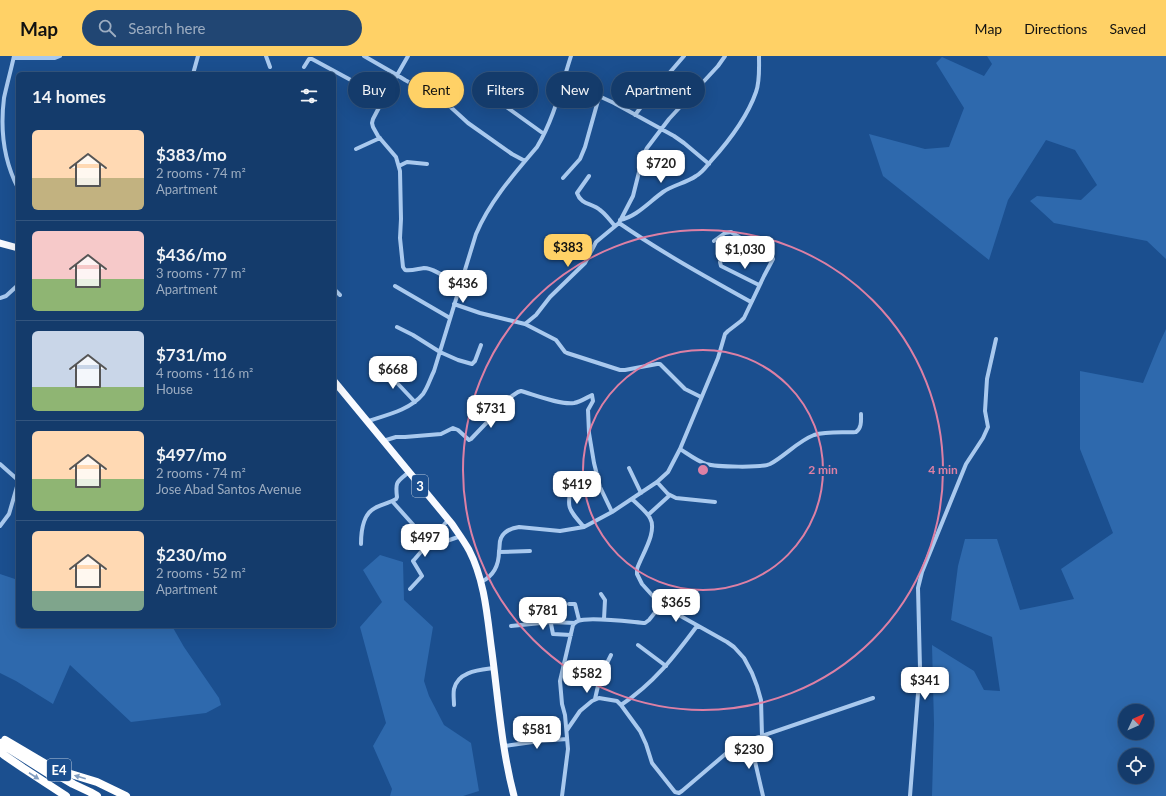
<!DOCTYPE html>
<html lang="en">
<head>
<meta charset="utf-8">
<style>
  :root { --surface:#143b6b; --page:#214673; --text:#f1f3f6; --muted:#9dadc1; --line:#33557e; --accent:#ffd166 }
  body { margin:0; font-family:Lato,sans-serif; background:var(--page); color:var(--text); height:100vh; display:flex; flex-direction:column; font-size:15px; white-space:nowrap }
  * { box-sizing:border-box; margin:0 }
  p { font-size:13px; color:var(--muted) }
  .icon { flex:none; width:22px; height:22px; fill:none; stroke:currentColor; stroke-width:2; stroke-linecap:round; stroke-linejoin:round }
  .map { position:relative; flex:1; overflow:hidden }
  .side { position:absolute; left:16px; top:16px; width:320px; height:556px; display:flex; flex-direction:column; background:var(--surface); border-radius:6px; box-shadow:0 4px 16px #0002,0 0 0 1px var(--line) }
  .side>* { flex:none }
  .hud { position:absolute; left:348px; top:16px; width:380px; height:36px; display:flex; gap:8px }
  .needle { width:26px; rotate:46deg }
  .buttons { position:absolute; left:1118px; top:648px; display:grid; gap:8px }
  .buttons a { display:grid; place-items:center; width:36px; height:36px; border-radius:50%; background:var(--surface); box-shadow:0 4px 16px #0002,0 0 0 1px var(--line); font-size:20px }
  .price { position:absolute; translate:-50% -34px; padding:0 9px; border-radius:8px; background:#fff; color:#222; font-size:13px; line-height:26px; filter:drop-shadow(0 1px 2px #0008) }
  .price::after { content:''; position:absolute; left:50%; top:24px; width:12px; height:9px; margin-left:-6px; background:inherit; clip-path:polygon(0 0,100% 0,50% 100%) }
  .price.on { background:var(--accent); color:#111 }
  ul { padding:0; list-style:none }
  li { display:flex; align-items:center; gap:12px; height:100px; padding:0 16px }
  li+li { border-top:1px solid var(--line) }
  li span { display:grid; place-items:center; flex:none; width:112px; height:80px; border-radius:6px; color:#555 }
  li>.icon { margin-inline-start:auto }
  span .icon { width:48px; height:48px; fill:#fffc; stroke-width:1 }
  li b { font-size:17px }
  h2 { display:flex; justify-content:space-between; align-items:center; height:48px; padding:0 16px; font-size:17px }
  .tag { padding:0 14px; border-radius:18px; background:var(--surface); box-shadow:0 4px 16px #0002,0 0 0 1px var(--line); font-size:14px; line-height:36px }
  .tag.on { background:var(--accent); color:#111 }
  header { display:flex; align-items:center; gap:24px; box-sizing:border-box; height:56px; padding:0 20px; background:var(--accent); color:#111 }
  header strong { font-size:19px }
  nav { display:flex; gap:22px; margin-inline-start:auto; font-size:14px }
  .search { width:280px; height:36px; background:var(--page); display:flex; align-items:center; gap:10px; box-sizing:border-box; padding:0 14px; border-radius:22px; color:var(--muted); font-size:15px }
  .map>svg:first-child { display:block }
</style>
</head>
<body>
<header>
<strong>Map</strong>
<div class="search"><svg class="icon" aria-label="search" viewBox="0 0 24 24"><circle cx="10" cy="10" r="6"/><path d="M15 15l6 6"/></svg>Search here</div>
<nav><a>Map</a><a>Directions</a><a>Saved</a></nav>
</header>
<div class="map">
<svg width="1166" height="740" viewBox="0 0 1166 740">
  <rect width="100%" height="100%" fill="#1b4f8f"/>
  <path fill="#2e69ad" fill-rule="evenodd" d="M987,0H1166V203L1147,185L1054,167L1030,145L1037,140L1081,144L1097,129L1075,94L1046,84L1008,144L989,204L883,120L869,78L925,93L949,91L964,52L936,7L942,1L984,20L992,8Z
    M1166,273V740H932L934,668L932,589L974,615L984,634L1000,635L992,581L951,564L958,510L965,483H997L1020,554L1074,543L1061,513L1113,477L1080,393V315L1143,327L1159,288ZM1125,655H1147V677H1125ZM1125,699H1147V721H1125Z
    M380,499L403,506L404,544L433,571L424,625L429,640L444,669L471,687L479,735L463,740H390L392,733L373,690L386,667L360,571L382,546L363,514Z
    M0,518L18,524V570H172L184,591L219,642L221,649L206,657L131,666L70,609L53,648L16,625L0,617Z"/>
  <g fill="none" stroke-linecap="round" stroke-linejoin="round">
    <path stroke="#a9c9ee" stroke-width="4" d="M14,0C11,14 7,28 4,42C0,74 3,103 18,132
      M266,0L270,11
      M364,0L397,19L405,24L444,45L468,67L512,98L525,105
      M408,0L384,42L373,63L372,67L373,71L378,80L396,101L400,115L401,163L400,182L403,211L405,214C411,215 417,213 424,212C435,212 450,225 460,231
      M14,2H55L60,0
      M304,11L309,3H312L384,42
      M193,18L198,0
      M564,24L614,47L674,80L684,87L709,108
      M505,50L544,78
      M635,59L647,43L684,0
      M356,93L380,82
      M399,110L407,106L427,108
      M589,120L577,137C581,149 592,147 600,154C606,158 610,165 615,170
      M563,122L580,103L585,91L599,41
      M620,164C636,161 649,146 663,136C673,129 686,127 696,120C702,117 706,111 711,105C729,85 747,62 756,36C760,25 759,12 759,0
      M619,167C661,196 706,221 751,246
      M720,206L721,210L759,229
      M395,230L450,262
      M334,233L340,239
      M0,242L6,240L18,229
      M454,248L480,257L525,268L556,284L565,296L567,297L620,314H625L657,308H660L685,333L701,341
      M525,268L536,259L550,241L585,207L596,186L619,167L633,140L643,100L647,92L669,63L718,10L725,0
      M397,271L413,279L440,296L458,304L472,308L475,305L481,289
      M383,312L415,346
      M368,365C387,359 410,354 423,338C428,331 430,323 434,315L476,178C490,145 514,118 537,91C554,63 561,31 571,0
      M383,385L396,381H405L441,378L453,372L458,374L469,384L471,383L512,340L518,336L521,335C535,339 560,349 574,347C580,346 586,342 592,339L593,345L588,354L589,377L594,407L600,431L612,456
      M680,393C688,398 697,405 706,408C716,411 762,412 770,408C785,400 798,385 814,379C827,375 843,377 856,376C862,372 861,364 861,358
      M0,408L18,424
      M629,412L641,437
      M657,426L668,438L676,442L715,446
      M572,428C566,451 568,453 584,471
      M632,443C637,448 647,456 650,462C658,476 641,500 637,513V518L642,528L661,549L727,586L734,591L744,602L752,617L757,630L761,644L762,680
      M392,445L417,473L435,489L461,480
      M648,459L670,439
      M0,470L9,458L18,427
      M361,488C361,476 363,458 375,452C381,449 389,447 396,443L397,441C395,425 397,426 409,416
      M499,496L530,495
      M481,526C494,520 499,508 499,495C500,491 499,486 501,482C504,475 512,472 519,471L560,475L584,471L612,456L657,426L668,416L680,393L718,302L725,278L728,275L741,265L744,262L764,220L773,203L771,199L761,195L731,176L725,177L714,185
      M410,533L422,520L413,505L414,504L448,464
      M601,538L605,544L604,563
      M547,548L553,578L571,579
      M569,548H575L579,564
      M511,570L551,566L575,567
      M638,589L666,610
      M595,643L600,621L611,599
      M454,649C454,644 453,638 454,633C458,615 480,614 494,612
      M621,649C654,627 674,601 697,570
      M567,674L580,655L592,645L599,642L617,645L621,649L640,675L646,688L652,707L675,736L679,737L682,735L729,695L750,684L873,642
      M750,684L763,740
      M504,690L540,685L567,683
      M562,740L568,693L565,659L562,648L560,625L573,569C575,567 575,566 578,565C588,560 632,566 645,567L649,564L661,549
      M910,740L920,612L918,532L922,516L966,408L983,382L988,371L985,355L987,323L996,283"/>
    <path stroke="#f8faff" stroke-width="7" d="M0,187L18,192
      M334,325L452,468C458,477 464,485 469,494C484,523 487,557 491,589C498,639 501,691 514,740"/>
    <path stroke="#fff" stroke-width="8" d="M5,684L49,710L61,715L97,726L126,740
      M0,687L54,721
      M0,695L4,699L23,712L66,740
      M51,715L73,728L90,736L97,740"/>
  </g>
  <defs><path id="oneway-solid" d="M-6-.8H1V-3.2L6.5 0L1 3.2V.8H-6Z"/></defs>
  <g fill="#829ec1">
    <use href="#oneway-solid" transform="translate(34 720) rotate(33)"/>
    <use href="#oneway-solid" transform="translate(80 721) rotate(-164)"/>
  </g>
  <g fill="none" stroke="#dd80a5" stroke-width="2">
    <circle cx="703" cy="414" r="120"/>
    <circle cx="703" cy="414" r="240"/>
  </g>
  <g text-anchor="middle" stroke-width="4" stroke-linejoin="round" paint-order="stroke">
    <g fill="#1b4f8f" stroke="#bbcadd" stroke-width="1">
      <rect x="412" y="419" width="16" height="22" rx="3"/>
      <rect x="47" y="703" width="24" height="22" rx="3"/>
    </g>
    <g font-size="13" font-weight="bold" fill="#fff">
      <text x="420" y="435">3</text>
      <text x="59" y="719">E4</text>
    </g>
  </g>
  <circle cx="703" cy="414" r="6" fill="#dd80a5" stroke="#1b4f8f" stroke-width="2"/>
  <g font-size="12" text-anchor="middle" font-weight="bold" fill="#dd80a5" stroke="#1b4f8f" stroke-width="4" stroke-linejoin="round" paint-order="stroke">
    <text x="823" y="418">2 min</text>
    <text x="943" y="418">4 min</text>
  </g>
</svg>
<div class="buttons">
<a><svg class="needle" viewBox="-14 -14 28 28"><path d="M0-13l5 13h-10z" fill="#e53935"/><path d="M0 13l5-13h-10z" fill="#9dadc1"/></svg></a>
<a><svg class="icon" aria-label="locate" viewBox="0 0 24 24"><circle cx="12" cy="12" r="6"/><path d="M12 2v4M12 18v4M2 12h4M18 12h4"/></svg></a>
</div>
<b class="price" style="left:661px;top:128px">$720</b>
<b class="price on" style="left:568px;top:212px">$383</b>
<b class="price" style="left:745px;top:214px">$1,030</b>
<b class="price" style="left:463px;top:248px">$436</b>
<b class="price" style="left:393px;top:334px">$668</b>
<b class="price" style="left:491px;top:373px">$731</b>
<b class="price" style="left:577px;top:449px">$419</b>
<b class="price" style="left:425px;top:502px">$497</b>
<b class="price" style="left:676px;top:567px">$365</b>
<b class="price" style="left:543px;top:575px">$781</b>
<b class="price" style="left:587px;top:638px">$582</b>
<b class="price" style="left:925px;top:645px">$341</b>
<b class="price" style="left:537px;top:694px">$581</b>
<b class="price" style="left:749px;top:714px">$230</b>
<div class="hud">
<a class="tag">Buy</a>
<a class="tag on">Rent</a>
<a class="tag">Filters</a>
<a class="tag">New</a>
<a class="tag">Apartment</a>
</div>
<section class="side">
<h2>14 homes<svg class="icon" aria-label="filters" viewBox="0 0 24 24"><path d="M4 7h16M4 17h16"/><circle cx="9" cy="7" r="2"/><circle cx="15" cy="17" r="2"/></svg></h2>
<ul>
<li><span style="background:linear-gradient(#ffd9b3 60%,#c2b280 0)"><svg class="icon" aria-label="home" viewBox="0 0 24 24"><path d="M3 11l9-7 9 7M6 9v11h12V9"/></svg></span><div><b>$383/mo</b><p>2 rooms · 74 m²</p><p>Apartment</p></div></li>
<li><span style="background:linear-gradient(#f6c9c9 60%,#8fb573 0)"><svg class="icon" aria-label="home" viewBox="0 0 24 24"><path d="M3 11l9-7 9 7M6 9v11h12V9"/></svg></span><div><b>$436/mo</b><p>3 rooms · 77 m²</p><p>Apartment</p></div></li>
<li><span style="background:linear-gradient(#c9d6e8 70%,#8fb573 0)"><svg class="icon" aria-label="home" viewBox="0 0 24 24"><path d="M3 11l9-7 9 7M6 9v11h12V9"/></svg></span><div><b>$731/mo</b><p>4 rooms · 116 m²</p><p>House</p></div></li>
<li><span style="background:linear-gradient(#ffd9b3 60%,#8fb573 0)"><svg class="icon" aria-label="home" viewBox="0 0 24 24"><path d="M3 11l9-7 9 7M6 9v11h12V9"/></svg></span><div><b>$497/mo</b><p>2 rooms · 74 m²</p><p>Jose Abad Santos Avenue</p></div></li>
<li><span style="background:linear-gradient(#ffd9b3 75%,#7fa58c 0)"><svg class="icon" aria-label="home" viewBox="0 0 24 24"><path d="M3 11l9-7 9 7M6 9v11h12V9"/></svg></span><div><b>$230/mo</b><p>2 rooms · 52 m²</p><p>Apartment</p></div></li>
</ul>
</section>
</div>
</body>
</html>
